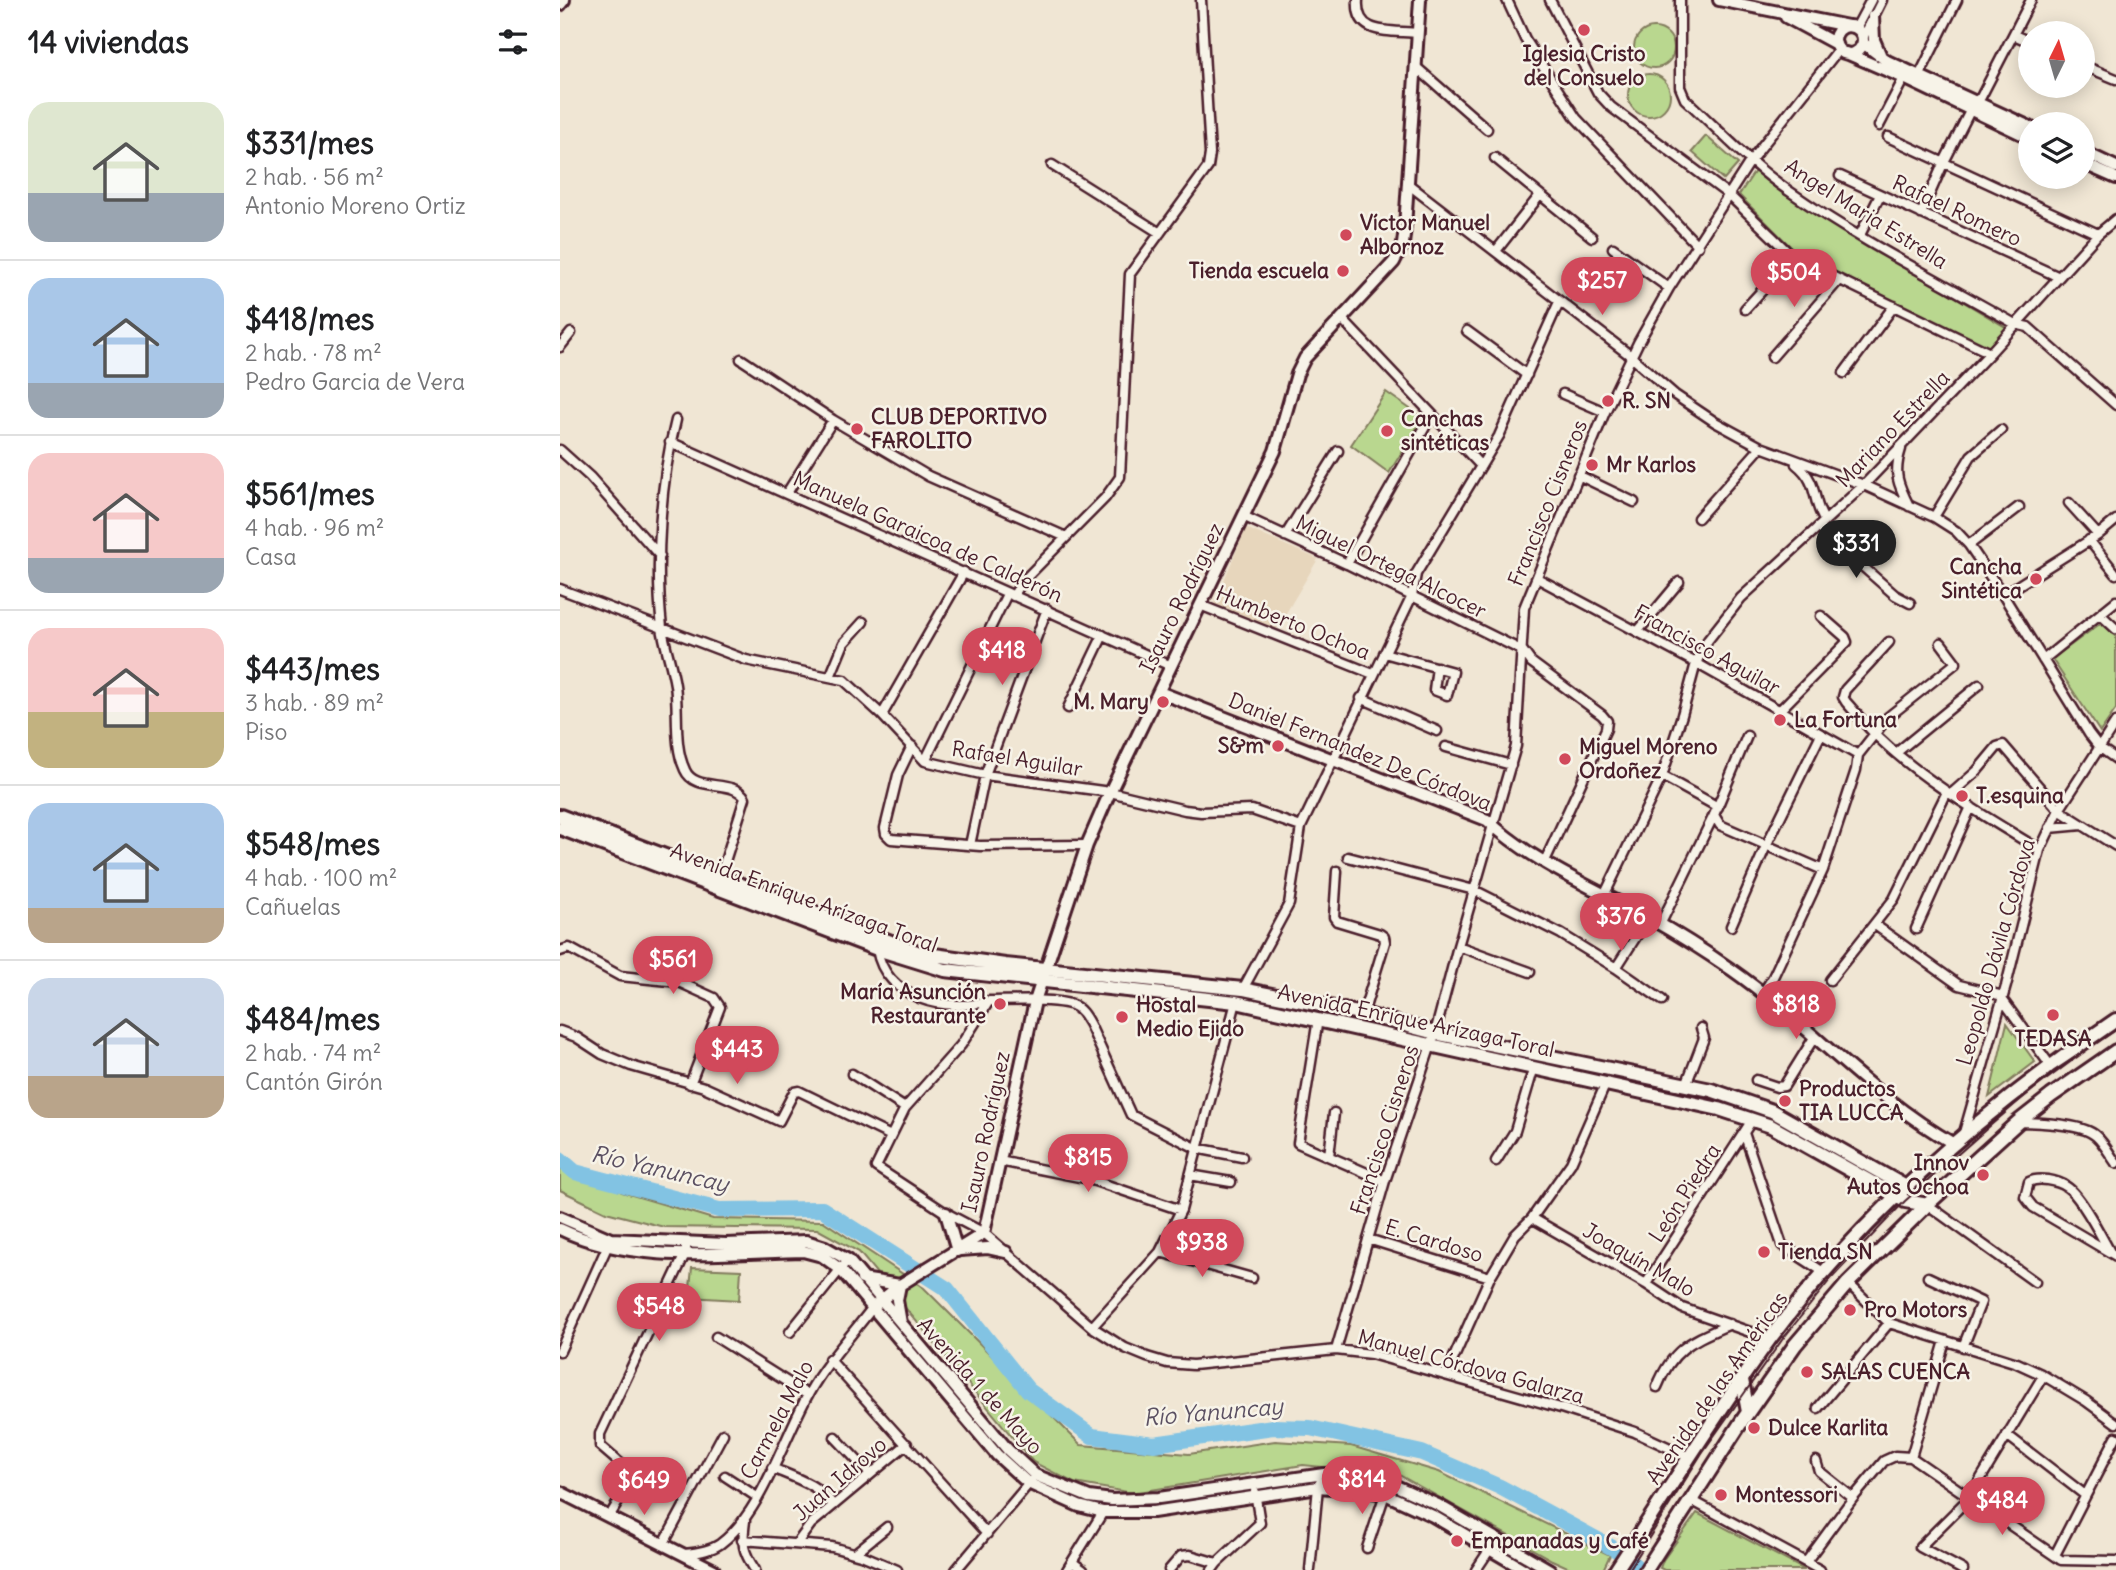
<!DOCTYPE html>
<html lang="es">
<head>
<meta charset="utf-8">
<style>
  :root { --surface:#fff; --page:#f2f2f2; --text:#202124; --muted:#757577; --line:#e0e0e0; --accent:#d1495b }
  body { margin:0; font-family:Delius,sans-serif; background:var(--page); color:var(--text); height:100vh; display:flex; flex-direction:column; font-size:26px; white-space:nowrap }
  * { box-sizing:border-box; margin:0 }
  p { font-size:23px; color:var(--muted) }
  .icon { flex:none; width:38px; height:38px; fill:none; stroke:currentColor; stroke-width:2; stroke-linecap:round; stroke-linejoin:round }
  .map { position:relative; flex:1; overflow:hidden }
  .panel { display:flex; flex-direction:column; background:var(--surface); width:560px }
  .panel>* { flex:none }
  .needle { width:46px; rotate:5deg }
  .fabs { position:absolute; left:1458px; top:21px; display:grid; gap:14px }
  .fabs a { display:grid; place-items:center; width:77px; height:77px; border-radius:50%; background:var(--surface); box-shadow:0 4px 18px #0003; font-size:35px }
  .price { position:absolute; translate:-50% -60px; padding:0 16px; border-radius:24px; background:var(--accent); color:#fff; font-size:23px; line-height:46px; filter:drop-shadow(0 2px 4px #0008) }
  .price::after { content:''; position:absolute; left:50%; top:42px; width:21px; height:16px; margin-left:-10px; background:inherit; clip-path:polygon(0 0,100% 0,50% 100%) }
  .price.active { background:#222; color:#fff }
  ul { padding:0; list-style:none }
  li { display:flex; align-items:center; gap:21px; height:175px; padding:0 28px }
  li+li { border-top:2px solid var(--line) }
  li span { display:grid; place-items:center; flex:none; width:196px; height:140px; border-radius:21px; color:#555 }
  li>.icon { margin-inline-start:auto }
  span .icon { width:84px; height:84px; fill:#fffc; stroke-width:1 }
  li b { font-size:30px }
  h2 { display:flex; justify-content:space-between; align-items:center; height:84px; padding:0 28px; font-size:30px }
  main { display:flex; flex:1; min-height:0 }
  .map>svg:first-child { display:block }
</style>
</head>
<body>
<main>
<section class="panel">
<h2>14 viviendas<svg class="icon" aria-label="filters" viewBox="0 0 24 24"><path d="M4 7h16M4 17h16"/><circle cx="9" cy="7" r="2"/><circle cx="15" cy="17" r="2"/></svg></h2>
<ul>
<li><span style="background:linear-gradient(#dfe7d0 65%,#9aa5b1 0)"><svg class="icon" aria-label="home" viewBox="0 0 24 24"><path d="M3 11l9-7 9 7M6 9v11h12V9"/></svg></span><div><b>$331/mes</b><p>2 hab. · 56 m²</p><p>Antonio Moreno Ortiz</p></div></li>
<li><span style="background:linear-gradient(#a9c7e8 75%,#9aa5b1 0)"><svg class="icon" aria-label="home" viewBox="0 0 24 24"><path d="M3 11l9-7 9 7M6 9v11h12V9"/></svg></span><div><b>$418/mes</b><p>2 hab. · 78 m²</p><p>Pedro Garcia de Vera</p></div></li>
<li><span style="background:linear-gradient(#f6c9c9 75%,#9aa5b1 0)"><svg class="icon" aria-label="home" viewBox="0 0 24 24"><path d="M3 11l9-7 9 7M6 9v11h12V9"/></svg></span><div><b>$561/mes</b><p>4 hab. · 96 m²</p><p>Casa</p></div></li>
<li><span style="background:linear-gradient(#f6c9c9 60%,#c2b280 0)"><svg class="icon" aria-label="home" viewBox="0 0 24 24"><path d="M3 11l9-7 9 7M6 9v11h12V9"/></svg></span><div><b>$443/mes</b><p>3 hab. · 89 m²</p><p>Piso</p></div></li>
<li><span style="background:linear-gradient(#a9c7e8 75%,#b9a48a 0)"><svg class="icon" aria-label="home" viewBox="0 0 24 24"><path d="M3 11l9-7 9 7M6 9v11h12V9"/></svg></span><div><b>$548/mes</b><p>4 hab. · 100 m²</p><p>Cañuelas</p></div></li>
<li><span style="background:linear-gradient(#c9d6e8 70%,#b9a48a 0)"><svg class="icon" aria-label="home" viewBox="0 0 24 24"><path d="M3 11l9-7 9 7M6 9v11h12V9"/></svg></span><div><b>$484/mes</b><p>2 hab. · 74 m²</p><p>Cantón Girón</p></div></li>
</ul>
</section>
<div class="map">
<svg width="1556" height="1570" viewBox="0 0 1556 1570">
  <rect width="100%" height="100%" fill="#f0e6d4"/>
  <filter id="ink" filterUnits="userSpaceOnUse"><feTurbulence type="fractalNoise" baseFrequency=".0143" numOctaves="2"/><feDisplacementMap in="SourceGraphic" scale="14" xChannelSelector="R" yChannelSelector="G"/><feConvolveMatrix kernelMatrix="1 2 1 2 8 2 1 2 1" color-interpolation-filters="sRGB"/></filter>
  <g filter="url(#ink)">
    <path fill="#e7d6bc" d="M686,528L758,559L716,630L654,604Z"/>
    <path fill="#b9d78f" stroke="#827b5d" stroke-width="2" d="M1074 48a20 20 0 1 1 40 0a20 20 0 1 1-40 0Z
      M1068 95a21 21 0 1 1 42 0a21 21 0 1 1-42 0Z
      M1146,136L1178,164L1164,180L1132,152Z
      M1195,171L1222,193L1447,328L1427,348L1238,254L1179,195Z
      M826,392L863,418L829,473L791,445Z
      M1541,623L1556,636V709L1540,732L1492,659Z
      M1447,1023L1475,1062L1429,1097Z
      M0,1161L62,1192L153,1219L263,1221L364,1288L521,1445L629,1454L715,1441L791,1446L879,1472L1050,1555L1043,1570H1014L992,1560L839,1475L743,1465L573,1493L514,1483L473,1462L299,1252L257,1229L104,1227L46,1212L0,1190Z
      M132,1268L181,1270L179,1300L129,1297Z
      M1137,1513L1245,1570H1104L1100,1568L1103,1560Z"/>
    <g fill="none" stroke-linecap="round" stroke-linejoin="round">
      <path stroke="#82c3e3" stroke-width="16" d="M0,1159L15,1172L159,1210L262,1209L387,1289L468,1390L532,1436L594,1444L713,1427L750,1428L862,1453L940,1487L1062,1553L1079,1570"/>
      <defs>
        <path id="street" d="M798,0C795,37 831,30 858,33
          M947,0L965,39L1016,118L1138,246
          M990,0L1038,93L1051,107L1169,195L1233,257L1430,353
          M1120,0V87L1125,99C1159,130 1191,165 1229,191C1300,241 1380,281 1455,324L1468,327L1556,405
          M1296,28L1311,0
          M1454,35L1470,42
          M1303,38L1322,0
          M1522,65L1556,79
          M856,67L927,129
          M1359,76L1397,0
          M1319,126L1344,78
          M1328,137L1538,234
          M935,158L1032,237
          M492,165L600,233
          M1280,176L1499,277
          M848,184L1067,353L1115,395L1155,422L1201,447L1304,485L1374,517L1396,531L1409,545L1443,595L1529,734L1539,747L1556,759
          M1361,214L1383,164L1410,111L1414,102L1421,97L1471,0
          M1300,235L1320,195
          M1053,248L1109,288
          M936,251L980,195
          M1185,309L1233,257
          M781,318L921,466
          M907,331L967,375
          M0,347L11,333
          M1212,357L1279,280
          M181,359L273,420L368,476L506,537
          M1284,373L1334,306
          M1003,394L1045,412
          M116,420C100,482 95,564 102,628C105,647 112,666 115,685C119,712 113,745 125,770C135,793 173,778 185,798L160,877
          M110,442L611,666
          M1341,449C1333,474 1338,484 1349,506
          M0,450L30,477L100,556
          M1236,464C1260,483 1251,502 1265,521
          M1018,475L1074,502
          M227,493L273,420
          M1509,503L1538,535
          M683,516L787,564L963,651L971,662L1042,715L1047,721L1046,729L985,861
          M1374,517L1411,456L1441,430
          M1138,518L1201,447
          M1258,527L1335,595L1350,603
          M725,536L778,451
          M1529,540L1556,574
          M1409,545L1459,507
          M787,564L865,427
          M977,578L1136,663L1298,755
          M0,589L186,660L284,680L322,715L365,761L425,775L550,792L625,810L641,812L692,810L741,827
          M1443,595L1538,535L1556,520
          M453,596L463,581L545,498L560,477L570,274L648,167L650,154L641,0
          M640,605L813,674
          M1540,614L1556,629
          M1078,631L1119,582
          M1329,642L1285,690L1283,697L1286,702C1297,714 1307,727 1319,738C1366,783 1425,816 1480,850
          M824,653L893,672L887,695L874,690L877,667
          M1483,660L1556,601
          M270,677L284,643L303,622
          M801,698L877,731
          M508,708L543,635
          M1220,710L1287,642L1285,637L1261,616
          M322,715L404,572
          M352,746L338,775L325,828L326,834L331,839L420,846L527,845
          M886,747L951,765
          M1336,753L1419,685
          M365,761L447,594
          M1102,776L1158,807
          M1391,794L1417,771L1437,747L1443,745L1499,810L1556,846
          M1154,815L1160,825L1263,870
          M1490,828L1522,825
          M410,845L425,775L487,609
          M788,857L914,890L1001,934L1056,968L1102,1000
          M777,871L774,917L777,921L820,934L824,937L825,942L803,1014
          M1044,896L1102,776L1122,715L1136,663L1148,640L1181,598L1304,485L1430,353L1538,234L1556,219
          M1100,925L1154,815L1187,736
          M1315,925L1399,985L1443,996
          M1171,926L1206,846L1261,734
          M1356,929L1411,807
          M898,946L970,972
          M317,949C325,999 386,1013 429,1001
          M0,951L9,948L60,976L119,982
          M120,964L119,982L154,998L160,1007L130,1084
          M1056,968L1088,918
          M1270,980L1334,899L1387,792
          M683,989L729,904L741,827L852,596L856,574L939,436L999,302
          M1203,993L1213,977L1263,870L1296,770L1298,755L1328,717L1396,663L1381,643
          M1442,999L1490,1065
          M758,1019L738,1143L825,1181
          M0,1031L16,1037L42,1054L71,1066L144,1087L219,1121L234,1092L239,1091L331,1136
          M292,1074L345,1108
          M1196,1080L1217,1087L1224,1086L1255,1036
          M1126,1085L1144,1038L1141,1028
          M1460,1122C1479,1123 1522,1123 1536,1136C1544,1143 1550,1155 1556,1163
          M1184,1133L1222,1245L1265,1273
          M1403,1136L1446,986L1480,850L1499,810L1556,722
          M769,1156L774,1113
          M682,1157L636,1148L571,1115L530,1025C526,1018 521,1008 512,1005C495,998 448,1001 429,1001L401,1045L345,1108L316,1167L386,1213L424,1233L532,1327L565,1348L587,1357L607,1363L633,1365L776,1350L811,1354L1004,1409L1075,1432L1129,1457
          M439,1161L529,1179L621,1210
          M936,1161L955,1131L974,1067
          M630,1175L671,1182
          M1368,1205L1475,1282
          M972,1218L1086,1284L1122,1308L1210,1339
          M808,1239L930,1277
          M600,1252L692,1278
          M1550,1252C1541,1236 1521,1196 1507,1187C1497,1180 1478,1177 1469,1182L1465,1197L1473,1207L1556,1256
          M1368,1277L1421,1302L1403,1347
          M1288,1283L1329,1323L1457,1363L1481,1374L1526,1401L1556,1423
          M1086,1284L1192,1120
          M532,1327L600,1252L621,1210L676,1002
          M230,1332L283,1266
          M156,1337L248,1395
          M776,1350L825,1181L875,1033L898,946L956,746L964,608L1045,412L1078,343L1109,288L1191,160L1279,49
          M0,1351L47,1247
          M269,1359L427,1534
          M886,1375L930,1277L955,1235L972,1218L1011,1163L1046,1083
          M1097,1387C1113,1347 1132,1341 1170,1324
          M1258,1408L1329,1323
          M1447,1435L1525,1495
          M275,1437L310,1474
          M1351,1457L1385,1341
          M1256,1461L1259,1471L1293,1498
          M212,1468C233,1477 260,1485 273,1505
          M165,1476L197,1497
          M1131,1500L1260,1570
          M49,1517L71,1481L69,1471L40,1446V1434L125,1254L127,1242
          M185,1521C182,1544 182,1550 195,1570
          M182,1540L272,1547L304,1556L337,1570
          M237,1543L251,1524L347,1444
          M103,1545L163,1434
          M807,1548L825,1494
          M295,1553L327,1527
          M124,1554C136,1553 150,1551 160,1544C202,1513 223,1439 249,1393C267,1361 291,1336 313,1307
          M1495,1555L1556,1437
          M512,1562L523,1570
          M1246,1562L1293,1498L1324,1461L1335,1456L1351,1457L1501,1560L1556,1561
          M396,1570L471,1481
          M507,1570L543,1512
          M609,1570L621,1556L630,1555L657,1563
          M652,1570L657,1563L700,1523L695,1492
          M750,1570L758,1487L764,1474
          M916,1570L930,1549
          M1403,1570L1360,1547L1409,1498L1483,1376"/>
        <path id="secondary" d="M1159,0L1293,27
          M0,5L4,0
          M1313,16L1314,40L1320,54
          M1226,17L1276,44
          M1275 40a14 14 0 1 1 28 0a14 14 0 1 1-28 0Z
          M1303,43L1327,61L1470,127
          M1286,53L1344,78L1470,138
          M1522,151L1556,167
          M1522,163L1556,178
          M599,692L927,820C973,863 1036,889 1091,919C1118,934 1146,952 1172,970C1249,1024 1312,1098 1394,1144
          M386,1213L397,1251
          M0,1217L51,1239L166,1244L246,1241L265,1247L288,1260L448,1450L475,1475L529,1497L552,1500L599,1498L764,1474L803,1478L836,1486L878,1505L990,1570
          M0,1229C74,1265 163,1253 243,1251L262,1256L280,1269L437,1455L468,1483L519,1506L543,1512H593L758,1487L800,1490L825,1494L873,1516L965,1570
          M400,1250L428,1248L446,1252
          M302,1279L340,1285L337,1300L341,1323
          M313,1307L340,1285L424,1233L475,1001L527,845L550,792L715,451L737,374L745,358L834,262L843,244L845,227L860,0
          M0,1492L154,1570"/>
        <path id="primary" d="M0,816L360,953L445,965L683,989L803,1014L875,1033L1151,1090L1212,1111L1346,1187
          M0,828L317,949L385,970L676,1002L1159,1109L1211,1126L1345,1201L1368,1205
          M1182,1380L1188,1412
          M1056,1570C1107,1493 1155,1414 1209,1340C1302,1215 1428,1107 1556,1020
          M1086,1570L1182,1421L1235,1345L1288,1283L1372,1200L1458,1122L1491,1096L1556,1051"/>
      </defs>
      <use href="#street" stroke="#4a1f2b" stroke-width="13"/>
      <use href="#secondary" stroke="#4a1f2b" stroke-width="16"/>
      <use href="#primary" stroke="#4a1f2b" stroke-width="18"/>
      <use href="#street" stroke="#f7f3e8" stroke-width="8"/>
      <use href="#secondary" stroke="#f7f3e8" stroke-width="10"/>
      <use href="#primary" stroke="#f7f3e8" stroke-width="12"/>
      <path stroke="#4a1f2b" stroke-width="2" d="M1069,1570L1142,1453L1222,1340L1270,1280L1345,1201L1431,1125L1494,1071L1556,1030"/>
    </g>
  </g>
  <g fill="#d1495b" stroke="#f7f3e8" stroke-width="2.5">
    <circle cx="1024" cy="30" r="7"/>
    <circle cx="786" cy="235" r="7"/>
    <circle cx="783" cy="271" r="7"/>
    <circle cx="1048" cy="401" r="7"/>
    <circle cx="297" cy="429" r="7"/>
    <circle cx="827" cy="431" r="7"/>
    <circle cx="1032" cy="465" r="7"/>
    <circle cx="1476" cy="579" r="7"/>
    <circle cx="603" cy="702" r="7"/>
    <circle cx="1220" cy="720" r="7"/>
    <circle cx="718" cy="746" r="7"/>
    <circle cx="1005" cy="759" r="7"/>
    <circle cx="1402" cy="796" r="7"/>
    <circle cx="440" cy="1004" r="7"/>
    <circle cx="1493" cy="1015" r="7"/>
    <circle cx="562" cy="1017" r="7"/>
    <circle cx="1225" cy="1101" r="7"/>
    <circle cx="1423" cy="1175" r="7"/>
    <circle cx="1204" cy="1252" r="7"/>
    <circle cx="1290" cy="1310" r="7"/>
    <circle cx="1247" cy="1372" r="7"/>
    <circle cx="1194" cy="1428" r="7"/>
    <circle cx="1161" cy="1495" r="7"/>
    <circle cx="897" cy="1541" r="7"/>
  </g>
  <g text-anchor="middle" stroke-width="5" stroke-linejoin="round" paint-order="stroke">
    <g font-size="21" font-weight="bold" fill="#4a1f2b" stroke="#f7f3e8" text-anchor="start">
      <text x="1024" y="61" text-anchor="middle">Iglesia Cristo<tspan x="1024" dy="24">del Consuelo</tspan></text>
      <text x="800" y="230">Víctor Manuel<tspan x="800" dy="24">Albornoz</tspan></text>
      <text x="769" y="278" text-anchor="end">Tienda escuela</text>
      <text x="1062" y="408">R. SN</text>
      <text x="311" y="424">CLUB DEPORTIVO<tspan x="311" dy="24">FAROLITO</tspan></text>
      <text x="841" y="426">Canchas<tspan x="841" dy="24">sintéticas</tspan></text>
      <text x="1046" y="472">Mr Karlos</text>
      <text x="1462" y="574" text-anchor="end">Cancha<tspan x="1462" dy="24">Sintética</tspan></text>
      <text x="589" y="709" text-anchor="end">M. Mary</text>
      <text x="1234" y="727">La Fortuna</text>
      <text x="704" y="753" text-anchor="end">S&amp;m</text>
      <text x="1019" y="754">Miguel Moreno<tspan x="1019" dy="24">Ordoñez</tspan></text>
      <text x="1416" y="803">T.esquina</text>
      <text x="426" y="999" text-anchor="end">María Asunción<tspan x="426" dy="24">Restaurante</tspan></text>
      <text x="576" y="1012">Hostal<tspan x="576" dy="24">Medio Ejido</tspan></text>
      <text x="1493" y="1046" text-anchor="middle">TEDASA</text>
      <text x="1239" y="1096">Productos<tspan x="1239" dy="24">TIA LUCCA</tspan></text>
      <text x="1409" y="1170" text-anchor="end">Innov<tspan x="1409" dy="24">Autos Ochoa</tspan></text>
      <text x="1218" y="1259">Tienda SN</text>
      <text x="1304" y="1317">Pro Motors</text>
      <text x="1261" y="1379">SALAS CUENCA</text>
      <text x="1208" y="1435">Dulce Karlita</text>
      <text x="1175" y="1502">Montessori</text>
      <text x="911" y="1548">Empanadas y Café</text>
    </g>
    <g font-size="21" fill="#4a1f2b" stroke="#f7f3e8">
      <text transform="translate(1397 211) rotate(25)" y="7">Rafael Romero</text>
      <text transform="translate(1306 214) rotate(32)" y="7">Angel Maria Estrella</text>
      <text transform="translate(1333 429) rotate(-46)" y="7">Mariano Estrella</text>
      <text transform="translate(988 503) rotate(-68)" y="7">Francisco Cisneros</text>
      <text transform="translate(368 537) rotate(24)" y="7">Manuela Garaicoa de Calderón</text>
      <text transform="translate(831 567) rotate(26)" y="7">Miguel Ortega Alcocer</text>
      <text transform="translate(622 598) rotate(-64)" y="7">Isauro Rodríguez</text>
      <text transform="translate(733 623) rotate(22)" y="7">Humberto Ochoa</text>
      <text transform="translate(1147 650) rotate(29)" y="7">Francisco Aguilar</text>
      <text transform="translate(800 752) rotate(22)" y="7">Daniel Fernandez De Córdova</text>
      <text transform="translate(457 759) rotate(9)" y="7">Rafael Aguilar</text>
      <text transform="translate(244 898) rotate(20)" y="7">Avenida Enrique Arízaga Toral</text>
      <text transform="translate(1436 952) rotate(-74)" y="7">Leopoldo Dávila Córdova</text>
      <text transform="translate(856 1021) rotate(12)" y="7">Avenida Enrique Arízaga Toral</text>
      <text transform="translate(825 1130) rotate(-72)" y="7">Francisco Cisneros</text>
      <text transform="translate(426 1132) rotate(-78)" y="7">Isauro Rodríguez</text>
      <text transform="translate(1125 1193) rotate(-57)" y="7">León Piedra</text>
      <text transform="translate(874 1241) rotate(17)" y="7">E. Cardoso</text>
      <text transform="translate(1079 1260) rotate(30)" y="7">Joaquín Malo</text>
      <text transform="translate(911 1367) rotate(15)" y="7">Manuel Córdova Galarza</text>
      <text transform="translate(420 1386) rotate(48)" y="7">Avenida 1 de Mayo</text>
      <text transform="translate(1157 1388) rotate(-55)" y="7">Avenida de las Américas</text>
      <text transform="translate(217 1420) rotate(-62)" y="7">Carmela Malo</text>
      <text transform="translate(280 1479) rotate(-41)" y="7">Juan Idrovo</text>
    </g>
    <g font-size="23" font-style="italic" fill="#5b5062" stroke="#f7f3e8">
      <text transform="translate(100 1169) rotate(13)" y="8">Río Yanuncay</text>
      <text transform="translate(653 1412) rotate(-5)" y="8">Río Yanuncay</text>
    </g>
  </g>
</svg>
<div class="fabs">
<a><svg class="needle" viewBox="-14 -14 28 28"><path d="M0-13l5 13h-10z" fill="#e53935"/><path d="M0 13l5-13h-10z" fill="#757577"/></svg></a>
<a><svg class="icon" aria-label="layers" viewBox="0 0 24 24"><path d="M12 4l9 5-9 5-9-5zM3 14l9 5 9-5"/></svg></a>
</div>
<b class="price" style="left:1234px;top:309px">$504</b>
<b class="price" style="left:1042px;top:317px">$257</b>
<b class="price active" style="left:1296px;top:580px">$331</b>
<b class="price" style="left:442px;top:687px">$418</b>
<b class="price" style="left:1061px;top:953px">$376</b>
<b class="price" style="left:113px;top:996px">$561</b>
<b class="price" style="left:1236px;top:1041px">$818</b>
<b class="price" style="left:177px;top:1086px">$443</b>
<b class="price" style="left:528px;top:1194px">$815</b>
<b class="price" style="left:642px;top:1279px">$938</b>
<b class="price" style="left:99px;top:1343px">$548</b>
<b class="price" style="left:802px;top:1516px">$814</b>
<b class="price" style="left:84px;top:1517px">$649</b>
<b class="price" style="left:1442px;top:1537px">$484</b>
</div>
</main>
</body>
</html>
